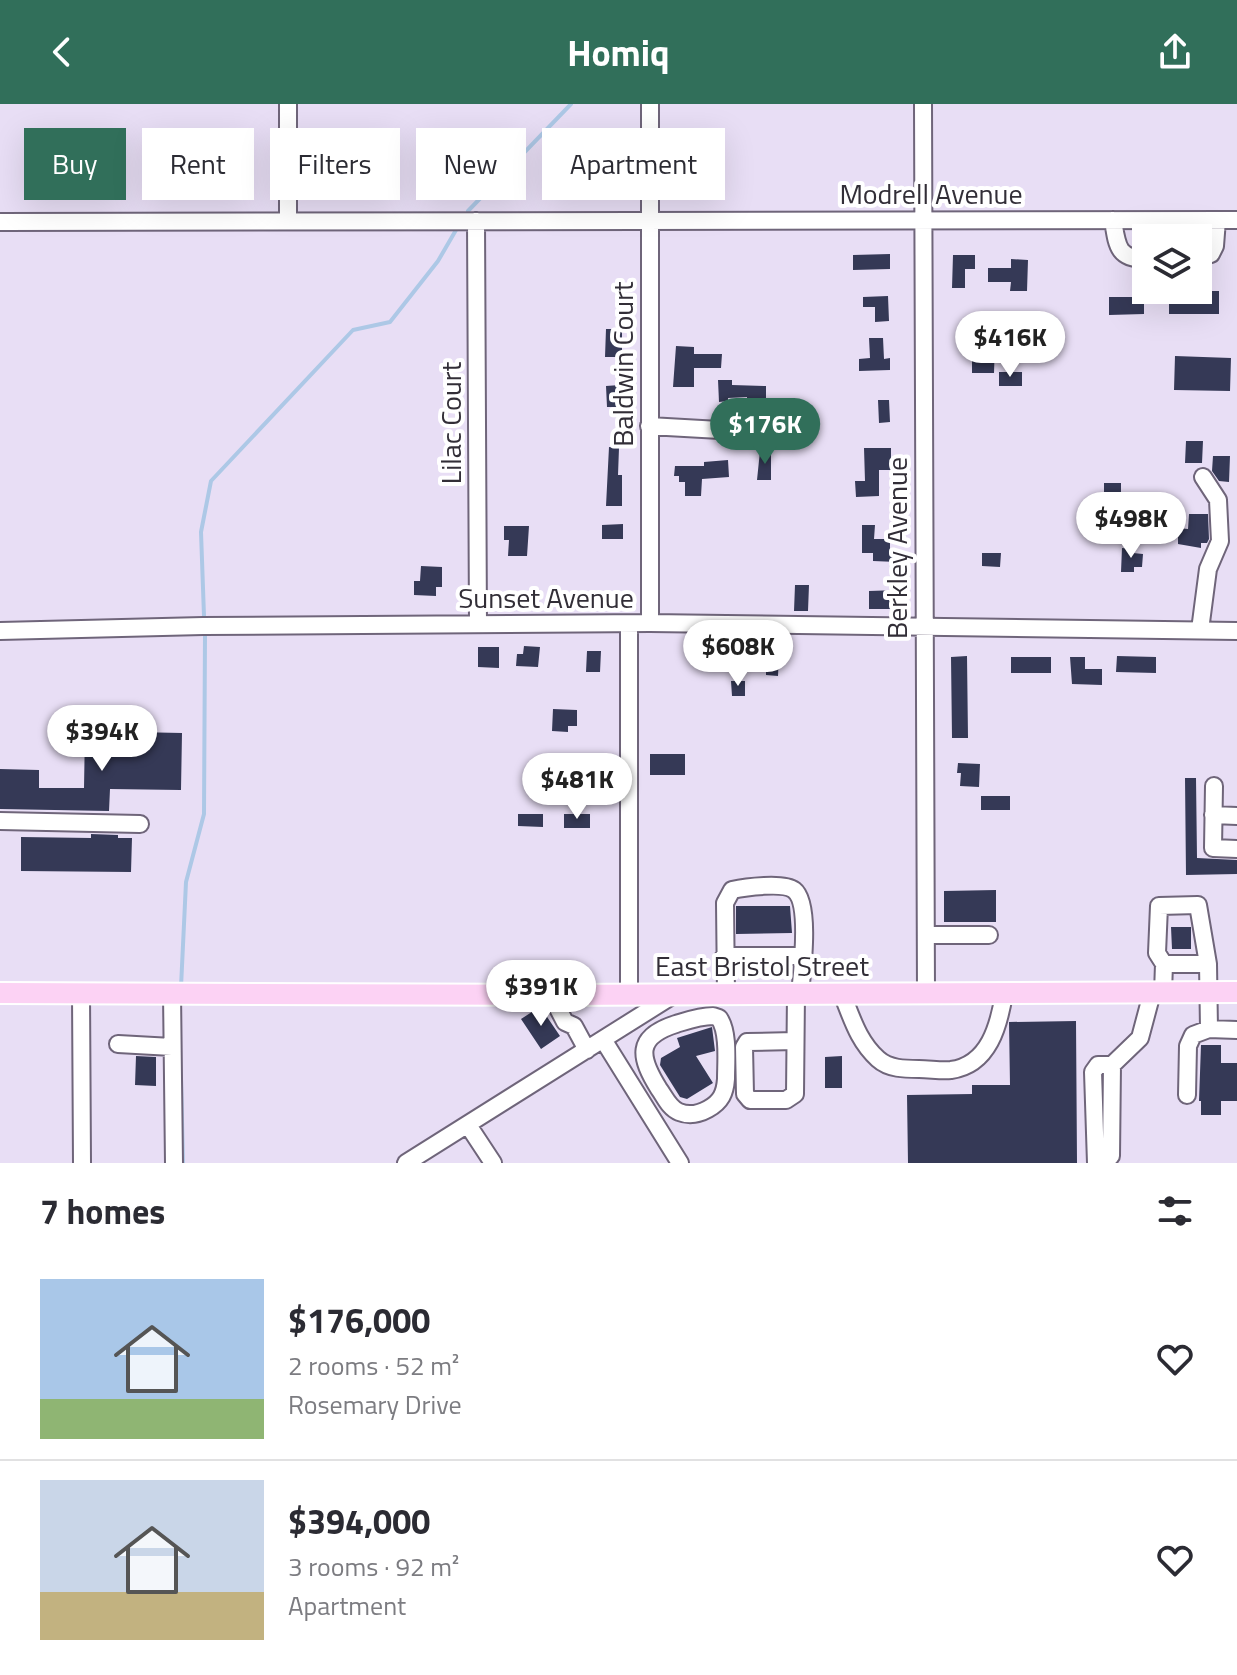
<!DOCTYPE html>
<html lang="en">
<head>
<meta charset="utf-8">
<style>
  :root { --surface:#fff; --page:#f2f2f3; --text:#2b2b33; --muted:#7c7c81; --line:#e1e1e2; --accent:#316f5a }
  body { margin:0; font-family:"Titillium Web",sans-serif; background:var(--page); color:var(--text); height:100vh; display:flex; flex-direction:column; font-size:30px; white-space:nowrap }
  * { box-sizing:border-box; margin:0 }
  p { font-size:26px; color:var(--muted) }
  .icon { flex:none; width:44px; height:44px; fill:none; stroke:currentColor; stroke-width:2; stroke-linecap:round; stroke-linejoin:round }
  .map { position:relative; height:1059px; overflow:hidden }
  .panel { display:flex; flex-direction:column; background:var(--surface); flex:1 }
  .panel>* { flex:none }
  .top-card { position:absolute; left:24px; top:24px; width:800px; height:72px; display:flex; gap:16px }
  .controls { position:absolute; left:1132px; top:120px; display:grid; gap:16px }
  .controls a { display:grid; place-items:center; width:80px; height:80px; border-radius:0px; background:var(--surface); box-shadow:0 8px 32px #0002; font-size:40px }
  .price { position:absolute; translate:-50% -68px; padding:0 18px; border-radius:28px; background:#fff; color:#222; font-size:26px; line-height:52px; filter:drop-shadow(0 2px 4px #0008) }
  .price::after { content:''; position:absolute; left:50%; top:48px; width:24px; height:18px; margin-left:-12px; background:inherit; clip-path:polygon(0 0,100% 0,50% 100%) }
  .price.on { background:var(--accent); color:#fff }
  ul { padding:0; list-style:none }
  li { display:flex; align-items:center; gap:24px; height:200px; padding:0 40px }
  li+li { border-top:2px solid var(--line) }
  li span { display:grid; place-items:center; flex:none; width:224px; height:160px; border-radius:0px; color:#555 }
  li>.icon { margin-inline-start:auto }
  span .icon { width:96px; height:96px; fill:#fffc; stroke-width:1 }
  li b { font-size:34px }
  h2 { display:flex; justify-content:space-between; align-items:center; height:96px; padding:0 40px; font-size:34px }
  .pill { padding:0 28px; border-radius:0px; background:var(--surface); box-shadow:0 8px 32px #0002; font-size:28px; line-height:72px }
  .pill.on { background:var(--accent); color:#fff }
  header { display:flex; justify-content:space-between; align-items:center; height:104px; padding:0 40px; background:var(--accent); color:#fff; font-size:36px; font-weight:700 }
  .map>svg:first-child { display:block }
</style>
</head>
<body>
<header><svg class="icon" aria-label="back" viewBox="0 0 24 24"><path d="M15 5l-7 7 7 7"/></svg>Homiq<svg class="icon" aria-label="share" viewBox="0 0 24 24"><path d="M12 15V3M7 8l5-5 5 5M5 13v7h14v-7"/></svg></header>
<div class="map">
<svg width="1237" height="1059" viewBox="0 0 1237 1059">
  <rect width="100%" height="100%" fill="#e8def5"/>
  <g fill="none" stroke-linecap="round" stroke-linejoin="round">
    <path stroke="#adc8e6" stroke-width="4" d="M468,107L571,0
      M204,512L201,428L211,377L353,226L390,218L438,157L456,126
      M181,883L186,778L204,710L205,532
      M181,975L183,1059"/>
  </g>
  <path fill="#353956" d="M890,150V165L853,166V151Z
    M953,151H975V165H965V184H952Z
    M1011,155L1028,156L1027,187H1010L1011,178H988V164H1011Z
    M1169,187H1219V210H1169Z
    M888,192L889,217L875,218V203H863V193Z
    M1109,193H1144V210L1109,211Z
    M606,225H622V253H605Z
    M869,234H883L884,255L890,254V266L859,267V255L870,254Z
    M979,236L995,237L994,269H972V253H979Z
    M676,242L694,243V250H722L721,264H694V283H673Z
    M1175,252L1231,254L1230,287L1174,286Z
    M999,268H1022V282H999Z
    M718,276H732V281L766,282V299L747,298V293L728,294V297L719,298Z
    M620,281L621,303H607L606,282Z
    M878,296H889L890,318L879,319Z
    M1186,337H1203L1202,359H1185Z
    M609,343L619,344L618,371H622V402H606Z
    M864,344H891V366H879V392L856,393L855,377H865Z
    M760,347L771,348V376H757Z
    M1213,352H1230L1229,378L1219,377L1212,367Z
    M728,356L729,373L702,375L701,392H685V378H679V372H674L675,362H704V358Z
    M1104,379H1121V401H1104Z
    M1189,410H1208L1209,435L1207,439H1201V444L1178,440V424L1188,425Z
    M623,420V435H602V421Z
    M862,421H875L874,435H890V446H897V458L873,457V449H862Z
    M504,422H529L527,452H508L509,436H504Z
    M1122,444L1133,445V449L1143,450L1142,463H1134V468H1121Z
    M982,449H1001L1000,463L982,462Z
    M421,462L442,463V483H436V492L414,491V477H420Z
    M795,481H809L808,507H794Z
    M898,486V505H869V487Z
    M524,542L540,543L538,563L516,562L517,550H523Z
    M478,543H499V564L478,563Z
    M587,547H601L600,568H586Z
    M747,547L779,548L778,572L766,571V565L747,564Z
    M967,552L968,634H952L951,553Z
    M1117,552L1156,553V569L1116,568Z
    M1011,553H1051V569H1011Z
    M1070,553H1085V565H1102V581L1072,580Z
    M731,577H745V592H732Z
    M553,605L577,606V622H568V628L552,627Z
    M85,627L182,629L181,686L110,685L109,707L0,705V665L39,666V684H84Z
    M650,650H685V671H650Z
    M958,659L980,660L979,683L960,682L961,669H957Z
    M1185,674H1196L1197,754L1237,756V770L1186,771Z
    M981,692H1010V706H981Z
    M518,710H543V723L518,722Z
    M564,710H590V724H564Z
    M91,730L118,731V734H132L131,768L21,767V733L91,734Z
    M996,786V818H944V787Z
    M736,802H790L792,829L736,830Z
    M1171,823H1191V845H1172Z
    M538,904H541L560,932L541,945L521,915Z
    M1076,917L1077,1059H908L907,991L972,990V981H1010L1009,918Z
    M712,923L715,947L696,952L713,979L687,995L680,993L660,961L661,954L680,943L677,934Z
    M1201,941H1221V959H1237V997H1221V1011H1201V997H1199Z
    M136,952L156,953V982L135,981Z
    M842,952V984H825V953Z"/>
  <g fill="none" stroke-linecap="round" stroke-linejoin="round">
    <defs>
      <path id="minor" d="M650,0V519
        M923,0L926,888
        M1113,116C1117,141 1117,155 1146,155
        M288,117V0
        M476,117L478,520
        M0,118L1237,116
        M1198,153L1211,150L1215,142L1217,116
        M649,322L792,330
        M629,521V890
        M1200,526L1208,465L1220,437L1218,396L1203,373
        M0,527L203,522L650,519L1237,527
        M1214,682L1213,744L1237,745
        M1213,711L1237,712
        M0,717L140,720
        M926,831H989
        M724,852H803
        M1164,860H1208
        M81,889L82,1059
        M172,889L174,1059
        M1163,889L1164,860L1157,849L1159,802L1198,801L1208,860L1209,925
        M726,890L725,799L732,786C745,783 784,778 794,786C811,799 802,868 800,890
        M842,890C852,914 858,937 878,955C889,965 905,965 919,965C930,965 941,967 951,966C989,961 999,921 1004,890
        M551,891L565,918L574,922L587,946
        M713,912L719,914C729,928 726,958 726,975C725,989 721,998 708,1005C699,1010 689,1012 679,1008C669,1004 665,993 659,985C639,953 635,933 676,920C689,916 700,912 713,912Z
        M604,937L680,1059
        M795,937L747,938L744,943L745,990L750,996H786L795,990L796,890
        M118,940L172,943
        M1187,991L1188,942L1193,931L1209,925L1237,926
        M468,1021L493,1059
        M406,1059L675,890
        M1096,1059L1093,968L1098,961H1112
        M1103,1059L1111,1052L1112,961L1140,934L1152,889"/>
      <path id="major" d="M0,889L551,891L1237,888"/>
    </defs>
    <use href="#minor" stroke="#6f657a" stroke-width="20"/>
    <use href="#major" stroke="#fff" stroke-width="24"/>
    <use href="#minor" stroke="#fff" stroke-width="16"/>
    <use href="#major" stroke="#fcd2f4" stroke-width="20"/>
  </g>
  <g text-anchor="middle" stroke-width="8" stroke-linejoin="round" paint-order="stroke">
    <g font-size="28" fill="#322e37" stroke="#fff">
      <text x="931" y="100">Modrell Avenue</text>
      <text transform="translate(623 260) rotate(-90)" y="10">Baldwin Court</text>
      <text transform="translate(451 319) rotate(-90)" y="10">Lilac Court</text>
      <text transform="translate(897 444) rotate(-90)" y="10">Berkley Avenue</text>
      <text x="546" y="504">Sunset Avenue</text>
      <text x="762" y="872">East Bristol Street</text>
    </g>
  </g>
</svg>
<div class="controls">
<a><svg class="icon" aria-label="layers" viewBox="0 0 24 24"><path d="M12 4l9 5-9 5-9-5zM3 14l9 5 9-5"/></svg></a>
</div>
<b class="price" style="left:1010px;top:275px">$416K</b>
<b class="price on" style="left:765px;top:362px">$176K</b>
<b class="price" style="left:1131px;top:456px">$498K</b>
<b class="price" style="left:738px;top:584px">$608K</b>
<b class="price" style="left:102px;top:669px">$394K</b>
<b class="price" style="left:577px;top:717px">$481K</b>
<b class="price" style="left:541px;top:924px">$391K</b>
<div class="top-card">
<a class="pill on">Buy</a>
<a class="pill">Rent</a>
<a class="pill">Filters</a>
<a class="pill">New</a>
<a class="pill">Apartment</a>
</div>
</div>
<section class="panel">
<h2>7 homes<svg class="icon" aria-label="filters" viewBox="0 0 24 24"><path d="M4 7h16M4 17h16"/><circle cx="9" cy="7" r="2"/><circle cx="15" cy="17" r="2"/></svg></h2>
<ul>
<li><span style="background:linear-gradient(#a9c7e8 75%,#8fb573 0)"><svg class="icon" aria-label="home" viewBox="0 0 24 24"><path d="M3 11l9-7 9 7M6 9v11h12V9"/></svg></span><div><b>$176,000</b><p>2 rooms · 52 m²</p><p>Rosemary Drive</p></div><svg class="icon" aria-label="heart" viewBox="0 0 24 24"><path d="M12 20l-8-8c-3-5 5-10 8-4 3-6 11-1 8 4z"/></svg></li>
<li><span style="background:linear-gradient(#c9d6e8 70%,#c2b280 0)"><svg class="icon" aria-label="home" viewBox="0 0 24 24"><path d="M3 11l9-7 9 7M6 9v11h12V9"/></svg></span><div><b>$394,000</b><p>3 rooms · 92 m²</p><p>Apartment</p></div><svg class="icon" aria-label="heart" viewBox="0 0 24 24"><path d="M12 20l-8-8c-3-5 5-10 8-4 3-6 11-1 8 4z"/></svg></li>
</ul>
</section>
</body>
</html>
